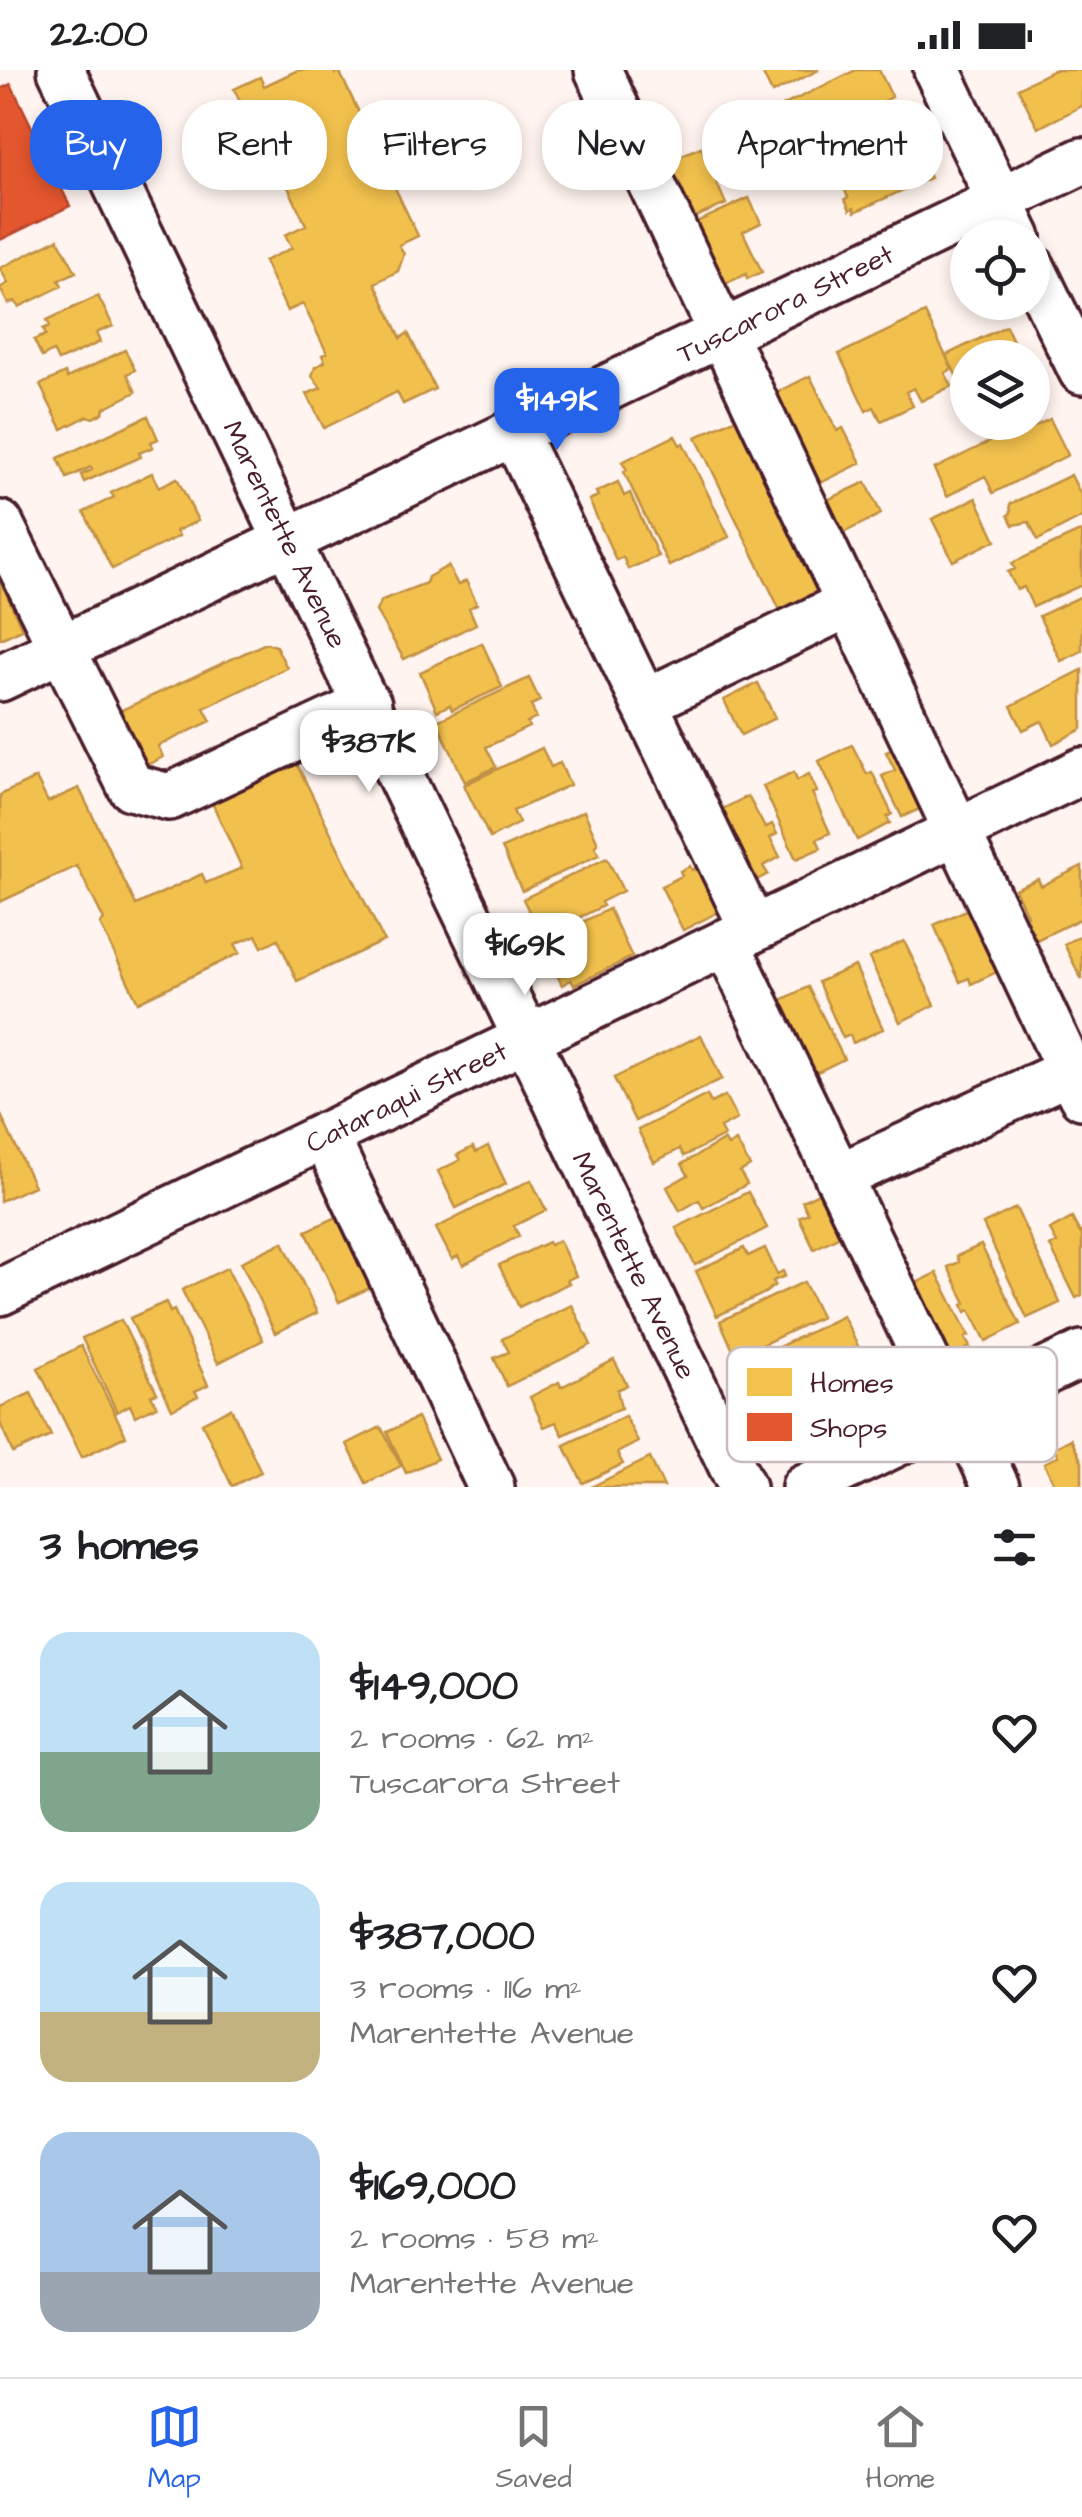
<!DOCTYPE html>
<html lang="en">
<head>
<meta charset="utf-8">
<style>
  :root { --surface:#fff; --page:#f2f2f2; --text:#202124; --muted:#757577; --line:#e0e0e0; --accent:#2563eb }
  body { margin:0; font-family:"Architects Daughter",sans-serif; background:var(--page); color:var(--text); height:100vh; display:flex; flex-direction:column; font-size:38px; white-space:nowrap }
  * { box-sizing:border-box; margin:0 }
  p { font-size:32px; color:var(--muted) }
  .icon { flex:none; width:55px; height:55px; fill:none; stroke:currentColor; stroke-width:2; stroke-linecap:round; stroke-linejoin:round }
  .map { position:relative; height:1417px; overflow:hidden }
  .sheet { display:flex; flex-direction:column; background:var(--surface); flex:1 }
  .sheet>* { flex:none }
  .guide { position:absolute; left:30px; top:30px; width:1022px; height:90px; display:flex; gap:20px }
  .controls { position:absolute; left:950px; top:150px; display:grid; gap:20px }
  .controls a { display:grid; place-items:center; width:100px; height:100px; border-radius:50%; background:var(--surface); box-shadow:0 5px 15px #0003; font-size:50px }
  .price { position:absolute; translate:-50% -85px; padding:0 22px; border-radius:20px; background:#fff; color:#222; font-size:32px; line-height:65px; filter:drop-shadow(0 2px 5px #0008) }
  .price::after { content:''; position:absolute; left:50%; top:60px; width:30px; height:22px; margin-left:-15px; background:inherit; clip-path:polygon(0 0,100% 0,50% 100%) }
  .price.selected { background:var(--accent); color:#fff }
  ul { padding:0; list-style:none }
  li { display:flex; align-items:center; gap:30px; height:250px; padding:0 40px }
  li span { display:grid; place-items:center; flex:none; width:280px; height:200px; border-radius:30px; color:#555 }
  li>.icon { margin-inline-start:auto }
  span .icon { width:120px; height:120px; fill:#fffc; stroke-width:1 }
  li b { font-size:42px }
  h2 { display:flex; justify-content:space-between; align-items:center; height:120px; padding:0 40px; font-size:42px }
  .tag { padding:0 35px; border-radius:40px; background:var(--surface); box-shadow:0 5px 15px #0003; font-size:35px; line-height:90px }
  .tag.selected { background:var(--accent); color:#fff }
  .status { display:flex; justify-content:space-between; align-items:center; height:70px; padding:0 50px; background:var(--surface); direction:ltr }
  .status svg { height:28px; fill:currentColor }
  .dock { display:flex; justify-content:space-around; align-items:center; height:140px; border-top:2px solid var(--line); background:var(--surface); font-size:28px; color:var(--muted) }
  .dock a { display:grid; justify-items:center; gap:5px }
  .dock .selected { color:var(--accent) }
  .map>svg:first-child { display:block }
</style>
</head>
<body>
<div class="status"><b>22:00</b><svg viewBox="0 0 49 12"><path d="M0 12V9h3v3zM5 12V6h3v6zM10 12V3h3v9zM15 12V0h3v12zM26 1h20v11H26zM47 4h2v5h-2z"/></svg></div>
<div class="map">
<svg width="1082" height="1417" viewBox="0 0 1082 1417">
  <rect width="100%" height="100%" fill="#fff4ef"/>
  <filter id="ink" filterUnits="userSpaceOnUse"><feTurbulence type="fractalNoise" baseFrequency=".01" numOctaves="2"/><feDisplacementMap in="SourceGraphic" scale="20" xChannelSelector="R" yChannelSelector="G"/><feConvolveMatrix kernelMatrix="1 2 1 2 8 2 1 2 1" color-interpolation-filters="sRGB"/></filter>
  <g filter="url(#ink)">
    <path fill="#f2c14e" stroke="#c09044" stroke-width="2.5" d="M298,0H334L335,4L339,1L418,166L399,175L404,184L398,201L375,213L401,268L408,263L435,319L403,334L397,322L324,358L307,324L321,318L312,306L315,297L325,292L322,285L327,283L303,234L287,241L264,191L292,178L285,165L306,155L252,41L246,44L234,19L260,7L264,16Z
      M761,0H819L772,23Z
      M856,0H879L892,27L877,35L881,44L850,58L846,52L801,75L782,36Z
      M1054,0H1082V36L1038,58L1018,18Z
      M911,66L930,108L855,142L854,138L850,140L845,129L848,127L836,101Z
      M701,77L726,134L693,148L668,91Z
      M749,128L761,153L743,162L762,202L747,209L746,204L716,218L688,156Z
      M58,169L76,202L59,210L62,216L19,237L15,231L8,234L0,218L8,213L0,198Z
      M98,226L113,256L96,263L100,272L58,291L53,281L42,287L34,270L46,265L43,259L50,256L47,250Z
      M925,243L952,299L945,303L952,316L921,331L914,318L906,322L913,336L881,351L874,337L866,341L839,284Z
      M1006,256L1021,288H968V329L946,285Z
      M125,280L135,300L127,304L136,322L104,338L103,343L93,348L88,346L62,359L40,315L65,303L67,308Z
      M810,306L837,361L843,358L861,393L818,414L774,324Z
      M747,343L833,520L782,544L696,367Z
      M148,346L158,369L151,372L153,377L139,383L141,387L84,412L81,405L92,400L91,397L67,408L58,388Z
      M1050,349L1068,385L993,423L985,406L947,426L934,399L1010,362L1013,367Z
      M675,366L680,375L683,373L729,467L669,496L624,402L627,400L622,392Z
      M152,403L159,417L177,408L198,451L176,461L179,466L112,499L84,442L114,427L111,423Z
      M1071,405L1082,427V447L1038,470L1029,452L1013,455L1008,445L1011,443L1010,434Z
      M618,412L624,426L630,423L658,486L628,499L623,487L616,490L589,430L598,426L596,422Z
      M866,412L881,444L841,464L825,431Z
      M976,428L996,470L953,491L932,449Z
      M1082,461V515L1033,537L1024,517L1017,520L1008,502L1015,499L1012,493Z
      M448,496L458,515L466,511L477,534L469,538L476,554L404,589L376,541L382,530L426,513L428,507Z
      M0,509L22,559L0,569Z
      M1082,526V581L1061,591L1039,546Z
      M266,573L276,576L287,598L204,638L211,651L158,676L163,687L130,703L100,650Z
      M482,573L502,617L452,640L450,635L437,641L420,602Z
      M1082,600V659L1053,674L1042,651L1023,660L1011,636Z
      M529,608L540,631L531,635L536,648L527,653L529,657L486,677L496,697L465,712L437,651Z
      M758,613L775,648L741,665L724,630Z
      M907,672L935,732L902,747L882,706L895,700L886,682Z
      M852,675L867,704L872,702L892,744L887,747L890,753L857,770L819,691Z
      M542,678L551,697L560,693L570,715L513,741L519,753L490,768L464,715Z
      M293,686L384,871L297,911L278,869L262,877L256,865L235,874L240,883L138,932L100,854L104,850L77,796L0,832V725L36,708L48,732L79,718L136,835L202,804L206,813L242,798L209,726Z
      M794,702L797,710L809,704L817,722L812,723L830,763L817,769L821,778L796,789L763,716Z
      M748,726L765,758L772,754L777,764L770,768L780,787L763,796L768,804L751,813L715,743Z
      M584,741L598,773L595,776L599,785L522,821L502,778Z
      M607,788L623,821L601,832L603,836L541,866L523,829Z
      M707,793L728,837L683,860L661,816L682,806L680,801L690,796L692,800Z
      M1082,796V848L1028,874L1016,850L1027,845L1015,819L1038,809L1041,816Z
      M609,839L632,887L574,915L571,910L562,915L543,875L552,871L550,868Z
      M968,839L997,902L971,914L969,908L960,912L934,855Z
      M1082,865V908H1081L1064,874Z
      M904,871L935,935L900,952L869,888Z
      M855,896L883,959L853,973L850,965L843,968L818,912Z
      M808,917L844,989L803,1009L767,937Z
      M701,965L722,1009L635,1051L614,1008Z
      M707,1025L711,1033L725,1026L737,1049L720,1058L724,1066L684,1086L680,1079L654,1092L638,1060Z
      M0,1043L34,1116L0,1131Z
      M724,1070L728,1076L736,1071L750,1096L740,1102L747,1114L703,1138L699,1130L680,1141L667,1117L688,1105L682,1094Z
      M488,1076L506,1114L456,1138L438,1101L460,1090L457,1085L473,1077L476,1082Z
      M531,1110L546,1140L514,1156L519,1166L463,1195L458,1186L452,1189L436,1158Z
      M829,1118L850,1161L814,1179L799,1147L808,1143L802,1131Z
      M748,1122L767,1158L695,1195L676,1158Z
      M1016,1138L1060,1233L1027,1248L983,1154Z
      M348,1142L381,1213L339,1232L306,1161Z
      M1072,1148L1080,1163L1082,1162V1225L1076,1228L1050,1176L1057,1173L1050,1160Z
      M559,1170L576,1206L567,1210L569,1213L519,1237L499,1195L548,1172L550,1175Z
      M283,1172L317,1243L275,1263L241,1192Z
      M981,1175L1020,1254L986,1271L970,1240L966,1242L963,1235L966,1233L948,1197L959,1192L957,1186Z
      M744,1178L748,1186L765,1178L777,1204L783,1201L785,1206L773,1211L775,1215L765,1223L717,1246L696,1201Z
      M227,1198L263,1270L218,1293L182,1220Z
      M937,1203L969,1266L965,1268L970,1277L940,1292L904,1219Z
      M804,1212L821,1247L736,1287L720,1251Z
      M166,1232L170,1242L174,1240L208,1315L195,1321L198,1326L172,1339L130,1248Z
      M572,1235L591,1275L507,1316L494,1288L509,1282L502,1269Z
      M843,1246L858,1276L843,1282L848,1293L760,1335L746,1304L773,1291L768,1282Z
      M121,1250L157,1323L151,1325L157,1336L135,1346L130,1335L117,1342L82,1268Z
      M904,1273L921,1308L888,1324V1329L870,1338L857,1310L873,1301L868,1290Z
      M81,1276L126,1366L82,1387L38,1298Z
      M614,1290L627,1315L617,1320L621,1338L563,1365L556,1352L544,1357L530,1327L559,1312L561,1317Z
      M31,1323L51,1366L13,1383L0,1353V1337Z
      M231,1338L261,1402L232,1416L202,1353Z
      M625,1346L638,1372L617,1383L623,1394L583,1413L564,1375Z
      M417,1348L437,1389L406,1403L387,1362Z
      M381,1357L401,1396L366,1413L347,1374Z
      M1071,1369L1082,1392V1417H1056L1044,1393L1058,1386L1054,1378Z
      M650,1388L664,1417H591Z"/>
    <path fill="#e4572e" stroke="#b6462d" stroke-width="2.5" d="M11,14L70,136L0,170V19Z"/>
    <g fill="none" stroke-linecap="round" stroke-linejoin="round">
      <defs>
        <path id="minor" d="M61,0C290,471 513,946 742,1417
          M598,0L1082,1026
          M937,0L1018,168
          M1032,198L1082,301
          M514,362L753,859
          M0,454L131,717L169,727L368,634
          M0,608L1082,91
          M644,633L850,533
          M726,872L953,1346
          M325,1065L491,1417
          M838,1107L1070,1001
          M0,1222L1082,701
          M961,1342L996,1417
          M805,1417L1082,1284"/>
      </defs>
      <use href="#minor" stroke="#4a1f2b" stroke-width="52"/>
      <use href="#minor" stroke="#fff" stroke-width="45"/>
    </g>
  </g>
  <g text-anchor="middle" stroke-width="10" stroke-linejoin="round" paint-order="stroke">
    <g font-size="28" fill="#4a1f2b" stroke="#fff">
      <text transform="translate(785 233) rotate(-26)" y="10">Tuscarora Street</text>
      <text transform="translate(286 464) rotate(64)" y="10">Marentette Avenue</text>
      <text transform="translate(406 1026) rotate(-26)" y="10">Cataraqui Street</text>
      <text transform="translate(635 1195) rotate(64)" y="10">Marentette Avenue</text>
    </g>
  </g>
  <rect x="727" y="1277" width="330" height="115" rx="15" fill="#fff" stroke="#c9bcbf" stroke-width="2.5"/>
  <rect x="747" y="1298" width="45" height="28" fill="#f2c14e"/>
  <rect x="747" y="1343" width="45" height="28" fill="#e4572e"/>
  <g font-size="28" fill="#4a1f2b">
    <text x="810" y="1322">Homes</text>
    <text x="810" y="1367">Shops</text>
  </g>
</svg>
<div class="controls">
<a><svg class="icon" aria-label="locate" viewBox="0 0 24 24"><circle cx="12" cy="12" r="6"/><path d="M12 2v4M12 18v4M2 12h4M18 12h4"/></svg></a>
<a><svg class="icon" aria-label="layers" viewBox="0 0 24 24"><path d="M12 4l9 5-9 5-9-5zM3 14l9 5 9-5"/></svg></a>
</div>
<b class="price selected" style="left:557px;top:383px">$149K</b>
<b class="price" style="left:369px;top:725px">$387K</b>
<b class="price" style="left:525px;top:928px">$169K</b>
<div class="guide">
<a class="tag selected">Buy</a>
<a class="tag">Rent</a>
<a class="tag">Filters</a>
<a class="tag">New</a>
<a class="tag">Apartment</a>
</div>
</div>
<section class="sheet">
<h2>3 homes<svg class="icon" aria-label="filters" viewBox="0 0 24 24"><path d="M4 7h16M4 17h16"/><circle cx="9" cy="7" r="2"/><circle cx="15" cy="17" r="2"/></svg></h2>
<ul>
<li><span style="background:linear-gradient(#bfe0f5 60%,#7fa58c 0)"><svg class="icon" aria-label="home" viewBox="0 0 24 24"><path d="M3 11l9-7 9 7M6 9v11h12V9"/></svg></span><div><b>$149,000</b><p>2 rooms · 62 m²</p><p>Tuscarora Street</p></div><svg class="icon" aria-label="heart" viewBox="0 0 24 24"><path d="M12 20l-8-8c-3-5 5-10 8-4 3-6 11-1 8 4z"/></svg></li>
<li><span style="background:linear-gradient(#bfe0f5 65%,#c2b280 0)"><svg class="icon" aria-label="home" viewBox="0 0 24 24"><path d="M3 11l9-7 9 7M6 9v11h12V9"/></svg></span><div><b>$387,000</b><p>3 rooms · 116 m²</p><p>Marentette Avenue</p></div><svg class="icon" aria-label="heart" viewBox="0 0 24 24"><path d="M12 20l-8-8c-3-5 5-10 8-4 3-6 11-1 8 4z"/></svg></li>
<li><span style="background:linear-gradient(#a9c7e8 70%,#9aa5b1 0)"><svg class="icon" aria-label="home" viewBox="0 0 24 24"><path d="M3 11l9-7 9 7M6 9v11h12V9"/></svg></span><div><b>$169,000</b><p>2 rooms · 58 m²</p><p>Marentette Avenue</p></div><svg class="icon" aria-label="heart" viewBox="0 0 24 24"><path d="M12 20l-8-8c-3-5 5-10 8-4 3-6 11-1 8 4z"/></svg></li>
</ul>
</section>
<nav class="dock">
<a class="selected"><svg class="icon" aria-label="map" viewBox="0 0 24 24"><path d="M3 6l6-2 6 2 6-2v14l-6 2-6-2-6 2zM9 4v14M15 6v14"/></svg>Map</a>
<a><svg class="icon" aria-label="saved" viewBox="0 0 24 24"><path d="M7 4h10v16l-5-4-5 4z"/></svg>Saved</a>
<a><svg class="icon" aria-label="home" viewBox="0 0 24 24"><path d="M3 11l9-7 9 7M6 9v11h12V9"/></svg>Home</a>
</nav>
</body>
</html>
